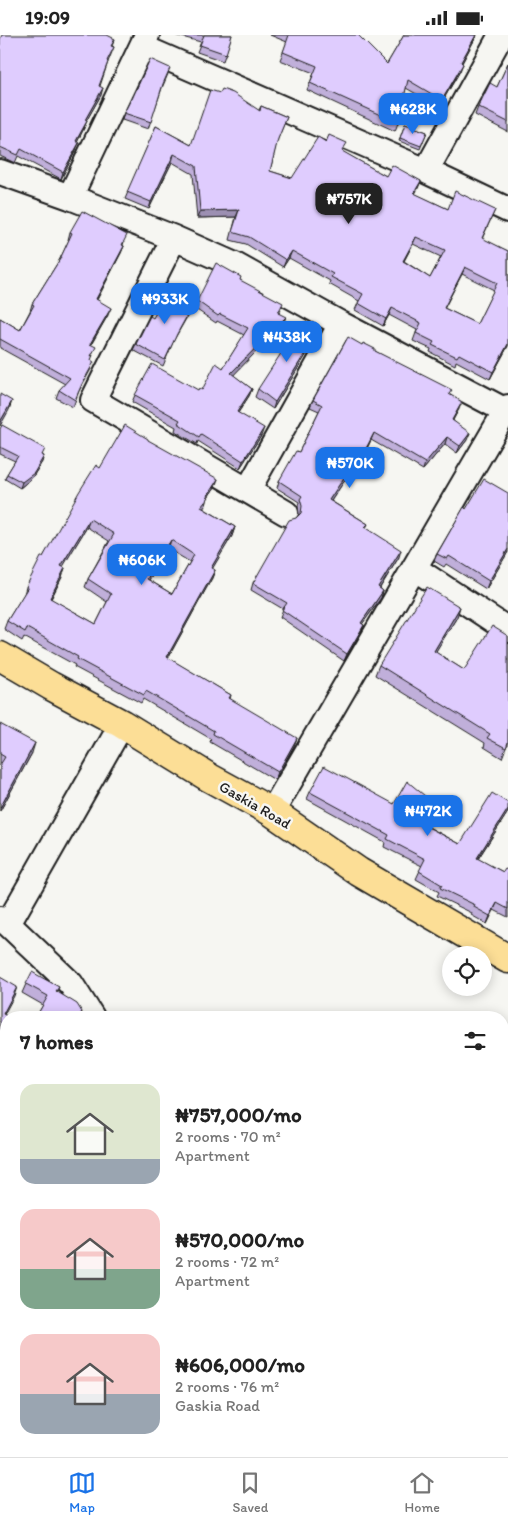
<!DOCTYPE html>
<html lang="en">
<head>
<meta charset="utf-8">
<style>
  :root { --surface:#fff; --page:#f2f2f2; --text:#222; --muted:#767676; --line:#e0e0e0; --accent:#1a73e8 }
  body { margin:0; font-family:Itim,sans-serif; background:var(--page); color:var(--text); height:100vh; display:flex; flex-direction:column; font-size:19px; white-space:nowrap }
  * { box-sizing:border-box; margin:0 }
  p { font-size:16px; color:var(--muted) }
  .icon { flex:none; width:28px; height:28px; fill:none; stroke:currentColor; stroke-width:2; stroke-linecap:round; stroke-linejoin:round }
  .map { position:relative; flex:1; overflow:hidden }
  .details { position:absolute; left:0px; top:976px; width:509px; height:446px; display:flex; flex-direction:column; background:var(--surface); border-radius:20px 20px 0 0; box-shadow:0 2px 12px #0003 }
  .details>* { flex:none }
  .tools { position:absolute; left:442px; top:911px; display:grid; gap:10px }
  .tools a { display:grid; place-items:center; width:50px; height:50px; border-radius:50%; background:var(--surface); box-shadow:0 2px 12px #0003; font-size:25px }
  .price { position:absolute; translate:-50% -42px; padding:0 11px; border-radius:10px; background:var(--accent); color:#fff; font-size:16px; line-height:32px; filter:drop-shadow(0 1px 2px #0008) }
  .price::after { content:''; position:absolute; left:50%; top:30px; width:15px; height:11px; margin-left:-8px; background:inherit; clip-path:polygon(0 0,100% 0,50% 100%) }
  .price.on { background:#222; color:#fff }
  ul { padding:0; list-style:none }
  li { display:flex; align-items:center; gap:15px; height:125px; padding:0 20px }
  li span { display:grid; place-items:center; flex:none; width:140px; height:100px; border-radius:15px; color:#555 }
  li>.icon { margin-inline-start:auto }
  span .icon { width:60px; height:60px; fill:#fffc; stroke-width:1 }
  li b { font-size:21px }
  h2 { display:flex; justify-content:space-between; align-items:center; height:60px; padding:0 20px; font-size:21px }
  .status { display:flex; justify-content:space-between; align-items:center; height:35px; padding:0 25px; background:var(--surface); direction:ltr }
  .status svg { height:14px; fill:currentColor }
  .dock { display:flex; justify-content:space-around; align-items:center; height:70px; border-top:1px solid var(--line); background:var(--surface); font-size:14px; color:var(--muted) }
  .dock a { display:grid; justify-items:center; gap:2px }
  .dock .on { color:var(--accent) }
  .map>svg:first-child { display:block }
</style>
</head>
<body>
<div class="status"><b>19:09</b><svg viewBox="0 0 49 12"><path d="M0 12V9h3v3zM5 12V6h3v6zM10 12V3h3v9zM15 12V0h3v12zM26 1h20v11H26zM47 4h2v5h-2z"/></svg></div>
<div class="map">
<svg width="508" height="1422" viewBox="0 0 508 1422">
  <rect width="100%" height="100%" fill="#f6f6f2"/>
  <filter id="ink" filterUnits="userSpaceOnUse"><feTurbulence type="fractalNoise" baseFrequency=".02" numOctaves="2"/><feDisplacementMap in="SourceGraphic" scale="10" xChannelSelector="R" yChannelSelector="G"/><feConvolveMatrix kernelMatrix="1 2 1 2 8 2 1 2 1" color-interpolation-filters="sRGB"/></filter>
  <g filter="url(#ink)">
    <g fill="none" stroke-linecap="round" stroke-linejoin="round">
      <defs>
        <path id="minor" d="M142,12L426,136L508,175
          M426,136L501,0
          M0,137L70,162L174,203L235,230L341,289L506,376
          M70,162L147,0
          M174,203L93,365L286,478
          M248,455L341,289
          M414,533L508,595
          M272,777L508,372
          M0,884L8,889L71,949L92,982
          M8,889L122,689
          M502,1340L508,1345
          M286,1416L290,1422"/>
        <path id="major" d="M0,621L51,651L122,689L210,743L272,777L359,837L508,924"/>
      </defs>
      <use href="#minor" stroke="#1c1c1c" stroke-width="28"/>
      <use href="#major" stroke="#1c1c1c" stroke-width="31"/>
      <use href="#minor" stroke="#f6f6f2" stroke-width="24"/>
      <use href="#major" stroke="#fcde96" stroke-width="28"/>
    </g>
    <path fill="#c0afda" stroke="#1c1c1c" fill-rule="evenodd" d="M174,0H232L223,26L197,17L201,7Z
      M270,0H358L387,29L404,0H477L462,28L460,36L439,72L406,53L398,88L395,96L307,55L314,38L280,25L287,7Z
      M0,4H115L112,11L114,12L108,27L100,51L101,60L86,86L84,93L77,107L76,115L61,144L18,121L15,128L0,121Z
      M508,28V97L475,80L478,72L497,52Z
      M168,39L162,53L148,94L122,85L124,78L132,64Z
      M261,71L287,82L277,106L270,136L292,143L343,117L386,141L421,146L418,153L415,159L448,174L495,175L482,204L508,216V311L490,344L456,326L455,330L430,317L431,314L413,306L417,295L389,280L383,291L355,275L359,266L329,249L330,246L289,223L283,232L246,209L230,205L236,182L197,183L193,139L172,127L149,174L125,164L156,91L191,110L259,75ZM413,209L441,222L430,243L404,226ZM462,239L494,255L477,289L444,273Z
      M405,89L427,97L420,114L399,106Z
      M70,197L124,207L123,210L124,211L121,218L97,265L108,280L91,310V334L79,356L73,372L56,363L59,355L65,349L0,313V283L20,295L30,276L32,269L60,224L69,205H68Z
      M240,245L281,275L279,278L283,289L233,340L252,354L249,361L238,378L261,401L240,433L198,406L197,409L175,396L176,392L132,367L135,360L202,355L223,333L244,300L217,286L216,288L194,273L197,266Z
      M191,275L174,305L163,331L133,315L136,309L153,283Z
      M317,299L314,307L273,374L255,362L258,354Z
      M362,310L375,316L450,360L459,374L453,385L467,405L457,418L445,409L423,435L371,405L355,438L351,436L331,466L368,489L366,493L399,522L380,553L383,556L381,563L362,589L364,590L361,597L344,626L280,582L283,574L251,555L253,548L296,483L299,479L298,471L299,467L277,453L279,446L299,417L319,376L310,372L313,365Z
      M0,394L43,420L42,427L32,443L20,453L5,444L7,439L15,426L0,419Z
      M148,406L215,452L208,462L206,470L203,473L235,492L232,501L212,533L215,535L212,543L168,623L231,660L230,664L294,711L275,745L210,707L211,704L143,664L141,668L74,632L75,630L24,602L22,606L4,594L7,586L24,559L26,552L43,522L100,433ZM87,492L109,506L88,544L85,552L107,567L96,589L51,564L62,542V532ZM168,514L190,527L172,559L149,545Z
      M508,517L486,554L446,529L444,532L434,526L437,519Z
      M457,582L435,617L464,635L508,601V710H507L502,723L484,712L485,708L375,640L379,630Z
      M0,689L32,718L0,776Z
      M310,757L394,769L435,779L425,790L460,809L508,777L478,824L503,837L508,835V882L494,875L487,889L471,880L472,878L437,861L439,857L416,844L422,831L384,812L385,807L307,764Z
      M26,949L59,952L57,957L82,977L80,982H36L43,970L22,958Z
      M0,1360L6,1363V1405L0,1402Z
      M25,1416H97L103,1420L112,1422H35Z
      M202,1416H234L236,1422H204Z"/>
    <path fill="#9c8fb2" stroke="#1c1c1c" d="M476,0H477L458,35L461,27Z
      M463,29L460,36L439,72L442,65Z
      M103,53L101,60L83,92L85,85Z
      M87,86L84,93L74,114L76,106Z
      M79,108L76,115L61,144L63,137Z
      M174,119L172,127L149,174L151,167Z
      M421,146L418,153L411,166L414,158Z
      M239,175L236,182L197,183L200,176Z
      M416,202L413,209L400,233L403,226Z
      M124,211L121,218L93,271L96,264Z
      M292,216L289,223L283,232L286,225Z
      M465,232L462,239L441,280L444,273Z
      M111,273L108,280L87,316L90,309Z
      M392,273L389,280L383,291L386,284Z
      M286,282L283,289L228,346L231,338Z
      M317,299L314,307L273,374L275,367Z
      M508,309V311L490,344L493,337Z
      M252,354L249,361L234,384L237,377Z
      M12,366L9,375L0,391V387Z
      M462,367L459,374L449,392L452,385Z
      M264,393L261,401L240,433L243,426Z
      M374,398L371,405L355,438L357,431Z
      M470,398L467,405L457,418L460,411Z
      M447,402L445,409L423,435L425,428Z
      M44,421L42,427L32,443L20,453L22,447Z
      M353,429L351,436L327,472L329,465Z
      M218,444L215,452L208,462L206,470L198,480L201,472Z
      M90,484L87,492L58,540L61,531Z
      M235,492L232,501L208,541L211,533Z
      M171,505L168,514L144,553L147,544Z
      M508,514V517L486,554L489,546Z
      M401,515L399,522L376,559L378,552Z
      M65,533L62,542L47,571L50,563Z
      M215,535L212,543L164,630L167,622Z
      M383,556L381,563L358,595L361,588Z
      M460,572L457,582L430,626L434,616Z
      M364,590L361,597L344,626L347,619Z
      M297,703L294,711L275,745L278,737Z
      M35,708L32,718L0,776V773Z
      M437,771L435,779L420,796L422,789Z
      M508,774V777L474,830L477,823Z
      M497,868L494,875L487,889L490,881Z
      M17,952L14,961L0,987L3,979Z
      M6,1223V1227L0,1238V1234Z"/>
    <path fill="#dfccfe" stroke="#1c1c1c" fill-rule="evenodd" d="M2,0H107L115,4L111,11L114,12L107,26L108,27L99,51L103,53L85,85L87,86L76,106L79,108L63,137L21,114L18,120L0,112V4Z
      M204,0H232L226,19L200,10Z
      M289,0H358L387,29L404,0H476L461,27L463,29L442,65L408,45L398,88L310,48L317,31L283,17Z
      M150,24L170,33L163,49L151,87L124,78L131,64H132Z
      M508,28V87L478,72L490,48L497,52Z
      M222,54L233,58L260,76L261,71L287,82L278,104L270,136L292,143L318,102L326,107L329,100L347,108L342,116L386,141L392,130L421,146L414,158L448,174L455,156L495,175L482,203L508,216V309L493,337L459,319L457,322L432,310L434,307L416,298L421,288L392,273L386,284L358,268L363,259L331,242L333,239L292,216L286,225L249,202L232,197L239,175L200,176L196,131L174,119L151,167L127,157L156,91L191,110L210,55L220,58ZM416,202L445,215L430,243L403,226ZM465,232L497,248L477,289L444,273Z
      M405,89L427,97L421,111L400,103Z
      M82,176L127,200L122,210L124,211L96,264L111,273L90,309L96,312L91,321L93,320L91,325L94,327L82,349L75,365L59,355L70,343L0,304V283L20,295L34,270L32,269L60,224L72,198L70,197Z
      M216,228L241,242L240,245L283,268L278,278L286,282L231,338L252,354L237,377L264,393L243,426L201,399L199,402L178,388L180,385L135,360L152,329L198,355L199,353L202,355L216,328L223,333L248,293L220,279L218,281L197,266Z
      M169,254L194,268L177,299L165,325L136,309L150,281L153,283Z
      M300,289L317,299L275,367L258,354Z
      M348,302L362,310L363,308L375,314V316L452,355L449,359L462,367L452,385L470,398L460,411L447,402L425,428L374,398L357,431L353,429L329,465L368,489L365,492L401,515L378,552L383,556L361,588L364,590L347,619L282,575L287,568L253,548L289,485L296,483L301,478L302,471L300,464L302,461L279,446L296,416L299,417L322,370L313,365Z
      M0,359L12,366L0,387Z
      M2,390L45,414L42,420L44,421L34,438L22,447L7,439L18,421L0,412V394Z
      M125,390L148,404V405L218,444L207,461L209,462L201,472L235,492L211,533L215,535L167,622L231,660L229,663L297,703L278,737L213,699L214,696L146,656L144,660L77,624L78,622L27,593L25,597L7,586L28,552H26L41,522H43L79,457L96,430L100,433ZM90,484L114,499L88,544L111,559L96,589L50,563L65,533L61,531ZM171,505L194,520L172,559L147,544Z
      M484,444L508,458V514L489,546L449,521L447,524L437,519L464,472L466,474Z
      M427,552L460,572L434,616L464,635L492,591L508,601V707L506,713L487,703L490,699L379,630Z
      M0,689L35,708L0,773V730L5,722L0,719Z
      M324,731L394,769L407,746L437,771L422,789L460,809L492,758L508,768V774L477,823L503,837L505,834L508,835V874L497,868L490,881L474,872L475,870L440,853L442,850L419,836L425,824L387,804L389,800L310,757Z
      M32,937L59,952L56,956L77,969L82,977L78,982H36L48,961L26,949Z
      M0,942L17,952L3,979L10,982H6V1223L0,1234Z
      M0,1360L6,1363V1395L0,1391Z
      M43,1416H97L103,1420L105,1417L112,1422H76L75,1421L74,1422H52Z
      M208,1416H234L236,1422H210Z"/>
  </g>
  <g text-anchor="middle" stroke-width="5" stroke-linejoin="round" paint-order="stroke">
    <g font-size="15" fill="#1c1c1c" stroke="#f6f6f2">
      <text transform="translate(255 770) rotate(30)" y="5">Gaskia Road</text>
    </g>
  </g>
</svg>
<div class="tools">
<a><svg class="icon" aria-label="locate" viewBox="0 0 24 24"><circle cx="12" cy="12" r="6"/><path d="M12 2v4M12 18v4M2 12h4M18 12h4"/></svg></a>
</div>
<b class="price" style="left:413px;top:100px">₦628K</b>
<b class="price on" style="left:349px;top:190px">₦757K</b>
<b class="price" style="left:165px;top:290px">₦933K</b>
<b class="price" style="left:287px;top:328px">₦438K</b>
<b class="price" style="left:350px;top:454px">₦570K</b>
<b class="price" style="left:142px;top:551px">₦606K</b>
<b class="price" style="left:428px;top:802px">₦472K</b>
<section class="details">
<h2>7 homes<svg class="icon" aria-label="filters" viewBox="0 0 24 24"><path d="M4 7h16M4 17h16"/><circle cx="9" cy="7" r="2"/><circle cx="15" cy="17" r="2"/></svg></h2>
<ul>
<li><span style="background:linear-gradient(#dfe7d0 75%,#9aa5b1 0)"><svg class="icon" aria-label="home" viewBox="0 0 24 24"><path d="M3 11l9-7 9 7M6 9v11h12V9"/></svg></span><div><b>₦757,000/mo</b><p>2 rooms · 70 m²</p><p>Apartment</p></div></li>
<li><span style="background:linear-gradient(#f6c9c9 60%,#7fa58c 0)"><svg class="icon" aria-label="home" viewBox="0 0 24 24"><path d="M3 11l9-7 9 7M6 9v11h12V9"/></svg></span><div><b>₦570,000/mo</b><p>2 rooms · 72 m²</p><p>Apartment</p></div></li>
<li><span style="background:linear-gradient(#f6c9c9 60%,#9aa5b1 0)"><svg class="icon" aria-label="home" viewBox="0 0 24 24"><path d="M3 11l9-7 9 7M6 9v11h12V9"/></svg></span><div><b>₦606,000/mo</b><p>2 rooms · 76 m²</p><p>Gaskia Road</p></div></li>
</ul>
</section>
</div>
<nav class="dock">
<a class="on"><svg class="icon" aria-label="map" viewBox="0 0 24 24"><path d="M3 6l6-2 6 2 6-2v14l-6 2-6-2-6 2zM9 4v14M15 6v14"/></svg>Map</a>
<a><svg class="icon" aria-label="saved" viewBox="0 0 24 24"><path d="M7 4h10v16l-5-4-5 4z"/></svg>Saved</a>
<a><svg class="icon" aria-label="home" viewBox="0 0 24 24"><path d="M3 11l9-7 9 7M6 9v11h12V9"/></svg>Home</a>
</nav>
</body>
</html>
